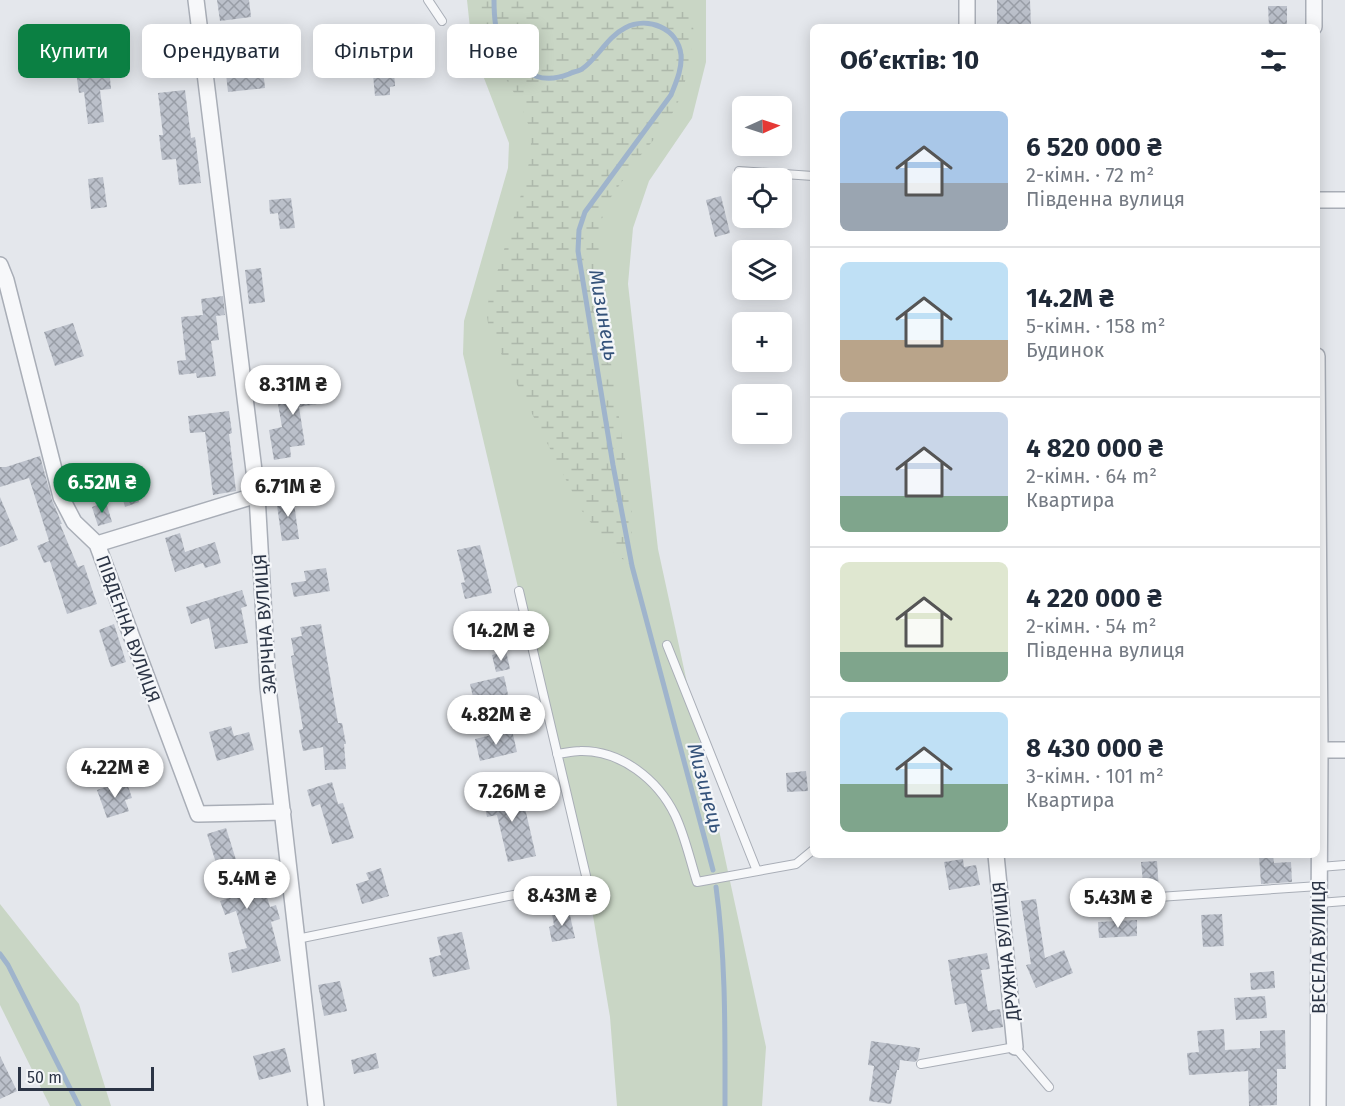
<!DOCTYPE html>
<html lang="uk">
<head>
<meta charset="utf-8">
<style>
  :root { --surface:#fff; --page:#f2f2f3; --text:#1f2937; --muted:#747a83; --line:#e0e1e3; --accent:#0b8043 }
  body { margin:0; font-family:"Fira Sans",sans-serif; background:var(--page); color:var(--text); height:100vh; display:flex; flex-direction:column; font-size:22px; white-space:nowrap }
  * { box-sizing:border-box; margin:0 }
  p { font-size:20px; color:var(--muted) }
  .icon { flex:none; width:33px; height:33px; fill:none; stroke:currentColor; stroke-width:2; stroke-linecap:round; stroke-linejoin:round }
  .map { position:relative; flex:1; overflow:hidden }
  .drawer { position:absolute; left:810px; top:24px; width:510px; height:834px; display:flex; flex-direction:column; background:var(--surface); border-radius:9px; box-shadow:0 3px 15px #0003 }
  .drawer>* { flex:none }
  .banner { position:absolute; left:18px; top:24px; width:570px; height:54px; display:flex; gap:12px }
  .needle { width:39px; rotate:87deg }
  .controls { position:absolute; left:732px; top:96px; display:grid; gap:12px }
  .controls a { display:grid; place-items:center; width:60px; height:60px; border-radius:9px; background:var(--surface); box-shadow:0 3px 15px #0003; font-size:30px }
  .scale { position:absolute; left:18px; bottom:15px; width:136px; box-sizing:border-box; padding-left:6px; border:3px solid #2b3445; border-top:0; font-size:16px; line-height:21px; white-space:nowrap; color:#2b3445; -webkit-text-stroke:4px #f4f6f9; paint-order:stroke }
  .price { position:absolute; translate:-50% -51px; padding:0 14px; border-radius:21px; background:#fff; color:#222; font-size:20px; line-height:39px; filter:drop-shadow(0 2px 3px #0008) }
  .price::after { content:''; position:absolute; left:50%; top:36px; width:18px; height:14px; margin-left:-9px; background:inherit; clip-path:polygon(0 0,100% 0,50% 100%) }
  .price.current { background:var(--accent); color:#fff }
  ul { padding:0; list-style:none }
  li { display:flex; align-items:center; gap:18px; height:150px; padding:0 30px }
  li+li { border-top:2px solid var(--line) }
  li span { display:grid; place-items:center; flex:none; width:168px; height:120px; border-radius:9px; color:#555 }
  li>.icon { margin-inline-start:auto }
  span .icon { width:72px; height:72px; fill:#fffc; stroke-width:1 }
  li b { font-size:26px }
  h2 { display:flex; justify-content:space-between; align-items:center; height:72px; padding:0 30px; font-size:26px }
  .pill { padding:0 21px; border-radius:9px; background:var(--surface); box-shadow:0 3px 15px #0003; font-size:21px; line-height:54px }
  .pill.current { background:var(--accent); color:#fff }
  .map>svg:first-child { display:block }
</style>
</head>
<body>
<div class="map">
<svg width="1345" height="1106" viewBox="0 0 1345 1106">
  <defs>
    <pattern id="wetland-marsh" width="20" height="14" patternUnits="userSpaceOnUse" patternTransform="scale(1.5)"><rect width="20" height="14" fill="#c9d6c5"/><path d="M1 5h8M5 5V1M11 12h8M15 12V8" fill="none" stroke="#adb8ab"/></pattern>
    <pattern id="building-cross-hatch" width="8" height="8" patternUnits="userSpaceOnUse" patternTransform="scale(1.5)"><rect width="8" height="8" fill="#bbc0ca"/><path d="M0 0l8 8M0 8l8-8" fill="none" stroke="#989da6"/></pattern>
  </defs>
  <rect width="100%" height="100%" fill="#e4e7ec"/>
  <path fill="#c9d6c5" d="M467,0H706V62L692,118L649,181L633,228L628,284L658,549L766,1047L762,1106H617L610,1017L587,880L463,354L464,321L508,168L509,143L472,47Z
    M0,904L79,1004L111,1106H50L0,1005Z"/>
  <path fill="url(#wetland-marsh)" d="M482,0H690L694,35L683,92L667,124L640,156L611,197L599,226V282L632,505V566L613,552L582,511L489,330L486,309C494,283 502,256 510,230C518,203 537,154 529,127C516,82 477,52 482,0Z"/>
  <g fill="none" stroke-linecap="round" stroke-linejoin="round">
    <path stroke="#9fb4cc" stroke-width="5" d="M494,0C494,14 495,32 501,45C503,49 507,53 510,56C526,76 544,84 569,74C573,72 579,71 582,69C598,58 607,37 625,28C648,16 678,28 681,55C682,70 676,82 671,95L585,212L579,230L578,251L613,465L632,566L713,870
      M716,887C726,960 725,1033 725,1106
      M0,954L8,965L79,1106"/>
  </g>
  <path fill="url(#building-cross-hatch)" d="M217,0H249L251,17L220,21Z
    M997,0H1030L1031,27H997Z
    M1268,6H1287V27H1269Z
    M178,30L182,50L148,56L144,36Z
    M386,41L388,71H394L395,86L390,87V95L375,96L370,42Z
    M109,68L111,89L100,90L104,122L88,124L84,92L79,93L76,72Z
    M263,70L265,88L228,92L226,74Z
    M185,90L191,138L195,137L201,183L179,185L176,159L162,160L159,135H163L158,93Z
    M103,177L107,207L91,209L88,179Z
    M721,196L730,233L715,237L706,200Z
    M291,198L295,228L280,229L278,213L270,214L269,200Z
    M261,268L265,302L249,304L245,270Z
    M223,296L225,315L216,316L219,340L211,341L216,376L197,378L196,373L179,375L177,361L186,360L181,317L203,315L201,299Z
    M73,323L84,356L55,366L44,332Z
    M319,380L323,403L299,407L305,445L290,447L291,457L274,460L269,430L282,427L275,387Z
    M229,411L232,433L229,434L236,491L213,495L205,432L190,433L188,416Z
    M40,456L52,500L62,524H60L78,567L84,565L97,604L67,614L50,561L44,563L37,546L49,541L29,478L0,487V467H6Z
    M131,475L139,502L125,507L117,479Z
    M293,496L299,539L282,541L276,498Z
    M0,497L18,540L0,547Z
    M106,502L112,522L98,526L92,507Z
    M180,533L185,552L215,542L221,563L205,568L203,563L175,572L165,538Z
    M480,545L492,593L465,599L461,583L465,582L457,550Z
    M326,568L330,591L294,597L291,583L306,581L304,571Z
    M242,590L247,606L241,608L248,643L215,649L209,618L191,624L186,607Z
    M114,624L126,662L111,667L99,630Z
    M321,624L338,723H342L346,744H344L346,769L325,770L323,747L303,751L299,730L303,729L291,656L294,655L291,638L302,636L300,627Z
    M506,651L510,669L496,672L492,655Z
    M504,676L509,699L475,706L470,684Z
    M231,726L234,736L249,732L254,750L217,761L209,732Z
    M512,730L517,752L480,761L475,739Z
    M806,771L808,791L787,792L786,773Z
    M126,780L132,798L125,800L129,811L107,818L97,790Z
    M332,782L338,804L343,803L354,838L332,844L320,804L312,807L307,790Z
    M523,787L527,807L525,808L536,856L508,862L497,815L487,817L483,797Z
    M226,828L243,882L255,878L257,886L263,884L270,907L276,905L280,919L271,922L281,961L232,973L228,953L247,948L236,911L225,915L220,901L232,897L222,862L216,863L207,834Z
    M1273,855L1274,863L1291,862L1292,882L1261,884L1259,856Z
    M963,859L964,867L976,865L980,885L949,890L944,862Z
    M1157,861L1159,891L1144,892L1141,862Z
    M381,868L389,896L362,904L356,884L369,880L366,873Z
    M1036,899L1045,958L1064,950L1073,973L1036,988L1026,965L1031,964L1021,901Z
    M569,911L575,938L552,942L549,927L554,925L552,914Z
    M1222,914L1224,946L1203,947L1201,915Z
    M1137,920V936L1099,938L1098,922Z
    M462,932L470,969L433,977L429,958L441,955L437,937Z
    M987,953L990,969L981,970L988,1011L1000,1009L1003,1027L972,1032L966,1003L955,1005L948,960Z
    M1274,971L1275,988L1251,990L1250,973Z
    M340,981L347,1011L324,1016L318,985Z
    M1265,996L1267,1018L1236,1020L1234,998Z
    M1224,1029L1225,1050L1260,1048V1031L1285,1030L1286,1069H1277V1105L1249,1106L1248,1071L1189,1075L1187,1053L1199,1052L1197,1031Z
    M871,1041L920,1048L918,1059L915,1062L900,1060L899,1070H897L891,1104L869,1101L874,1066L868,1065Z
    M285,1048L291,1072L259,1080L253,1056Z
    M376,1053L379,1068L354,1074L351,1060Z
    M0,1056L17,1091L0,1099Z"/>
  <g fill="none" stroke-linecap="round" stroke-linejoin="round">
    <defs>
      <path id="lane" d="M428,0L442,21
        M739,171L813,176
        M667,645L757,871
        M557,754C565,753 573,751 580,751C621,750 658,780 675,815C685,836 690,860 697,882L796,864L813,850
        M1320,867L1345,865
        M1144,898L1319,886
        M1319,903L1345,901
        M297,939L587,880L519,591
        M921,1064L1015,1047L1049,1087"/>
      <path id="street" d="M196,0L257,495L268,687L316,1106
        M1314,0V27
        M967,27V0
        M1317,200H1345
        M0,265L6,280L61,497L74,522L97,544L198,814L283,812
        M1317,356L1320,750L1318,1106
        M97,544L257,495
        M1317,750H1345
        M996,855L1015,1047"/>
    </defs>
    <use href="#lane" stroke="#a9aeb7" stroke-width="10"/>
    <use href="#street" stroke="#a9aeb7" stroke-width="18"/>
    <use href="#lane" stroke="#f7f8fa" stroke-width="8"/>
    <use href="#street" stroke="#f7f8fa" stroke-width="15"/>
  </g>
  <g text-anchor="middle" stroke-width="4.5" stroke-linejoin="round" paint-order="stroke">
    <g font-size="18" fill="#2b3445" stroke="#f4f6f9">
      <text transform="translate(265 624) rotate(-94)" y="6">ЗАРІЧНА ВУЛИЦЯ</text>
      <text transform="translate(128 629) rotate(70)" y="6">ПІВДЕННА ВУЛИЦЯ</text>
      <text transform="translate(1319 947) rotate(-90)" y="6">ВЕСЕЛА ВУЛИЦЯ</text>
      <text transform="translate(1006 951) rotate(-96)" y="6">ДРУЖНА ВУЛИЦЯ</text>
    </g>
    <g font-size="20" font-style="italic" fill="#34527a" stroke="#f4f6f9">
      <text transform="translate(604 315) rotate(80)" y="7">Мизинець</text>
      <text transform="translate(706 788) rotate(75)" y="7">Мизинець</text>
    </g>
  </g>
</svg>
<div class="controls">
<a><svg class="needle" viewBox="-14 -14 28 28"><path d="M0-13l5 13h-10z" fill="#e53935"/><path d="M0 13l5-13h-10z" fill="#747a83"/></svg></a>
<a><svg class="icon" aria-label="locate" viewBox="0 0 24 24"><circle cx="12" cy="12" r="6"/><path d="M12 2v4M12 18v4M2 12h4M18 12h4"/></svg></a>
<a><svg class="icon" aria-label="layers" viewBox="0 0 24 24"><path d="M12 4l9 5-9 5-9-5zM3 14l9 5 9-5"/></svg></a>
<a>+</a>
<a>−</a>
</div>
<div class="scale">50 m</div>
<b class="price" style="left:293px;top:416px">8.31M ₴</b>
<b class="price current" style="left:102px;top:514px">6.52M ₴</b>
<b class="price" style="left:288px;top:518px">6.71M ₴</b>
<b class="price" style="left:501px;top:662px">14.2M ₴</b>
<b class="price" style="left:496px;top:746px">4.82M ₴</b>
<b class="price" style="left:115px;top:799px">4.22M ₴</b>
<b class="price" style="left:512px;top:823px">7.26M ₴</b>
<b class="price" style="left:247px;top:910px">5.4M ₴</b>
<b class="price" style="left:562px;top:927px">8.43M ₴</b>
<b class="price" style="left:1118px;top:929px">5.43M ₴</b>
<div class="banner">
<a class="pill current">Купити</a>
<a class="pill">Орендувати</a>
<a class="pill">Фільтри</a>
<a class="pill">Нове</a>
</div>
<section class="drawer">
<h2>Об’єктів: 10<svg class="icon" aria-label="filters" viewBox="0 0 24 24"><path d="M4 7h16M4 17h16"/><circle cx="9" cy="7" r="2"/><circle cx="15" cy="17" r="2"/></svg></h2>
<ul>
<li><span style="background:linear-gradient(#a9c7e8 60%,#9aa5b1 0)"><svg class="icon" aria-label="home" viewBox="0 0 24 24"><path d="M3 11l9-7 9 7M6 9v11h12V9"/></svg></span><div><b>6 520 000 ₴</b><p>2-кімн. · 72 m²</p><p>Південна вулиця</p></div></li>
<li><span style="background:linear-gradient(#bfe0f5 65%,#b9a48a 0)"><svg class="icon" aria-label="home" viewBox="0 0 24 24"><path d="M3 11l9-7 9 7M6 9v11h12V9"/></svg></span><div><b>14.2M ₴</b><p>5-кімн. · 158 m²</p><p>Будинок</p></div></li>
<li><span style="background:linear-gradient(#c9d6e8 70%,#7fa58c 0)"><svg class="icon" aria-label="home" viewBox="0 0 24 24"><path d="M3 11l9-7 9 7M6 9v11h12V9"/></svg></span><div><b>4 820 000 ₴</b><p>2-кімн. · 64 m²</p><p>Квартира</p></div></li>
<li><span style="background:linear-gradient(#dfe7d0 75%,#7fa58c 0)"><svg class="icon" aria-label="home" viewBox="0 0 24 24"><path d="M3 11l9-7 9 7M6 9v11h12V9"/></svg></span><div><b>4 220 000 ₴</b><p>2-кімн. · 54 m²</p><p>Південна вулиця</p></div></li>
<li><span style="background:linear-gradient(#bfe0f5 60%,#7fa58c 0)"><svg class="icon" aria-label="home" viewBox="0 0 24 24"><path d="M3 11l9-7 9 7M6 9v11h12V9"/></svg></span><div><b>8 430 000 ₴</b><p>3-кімн. · 101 m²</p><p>Квартира</p></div></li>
</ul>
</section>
</div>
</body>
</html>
